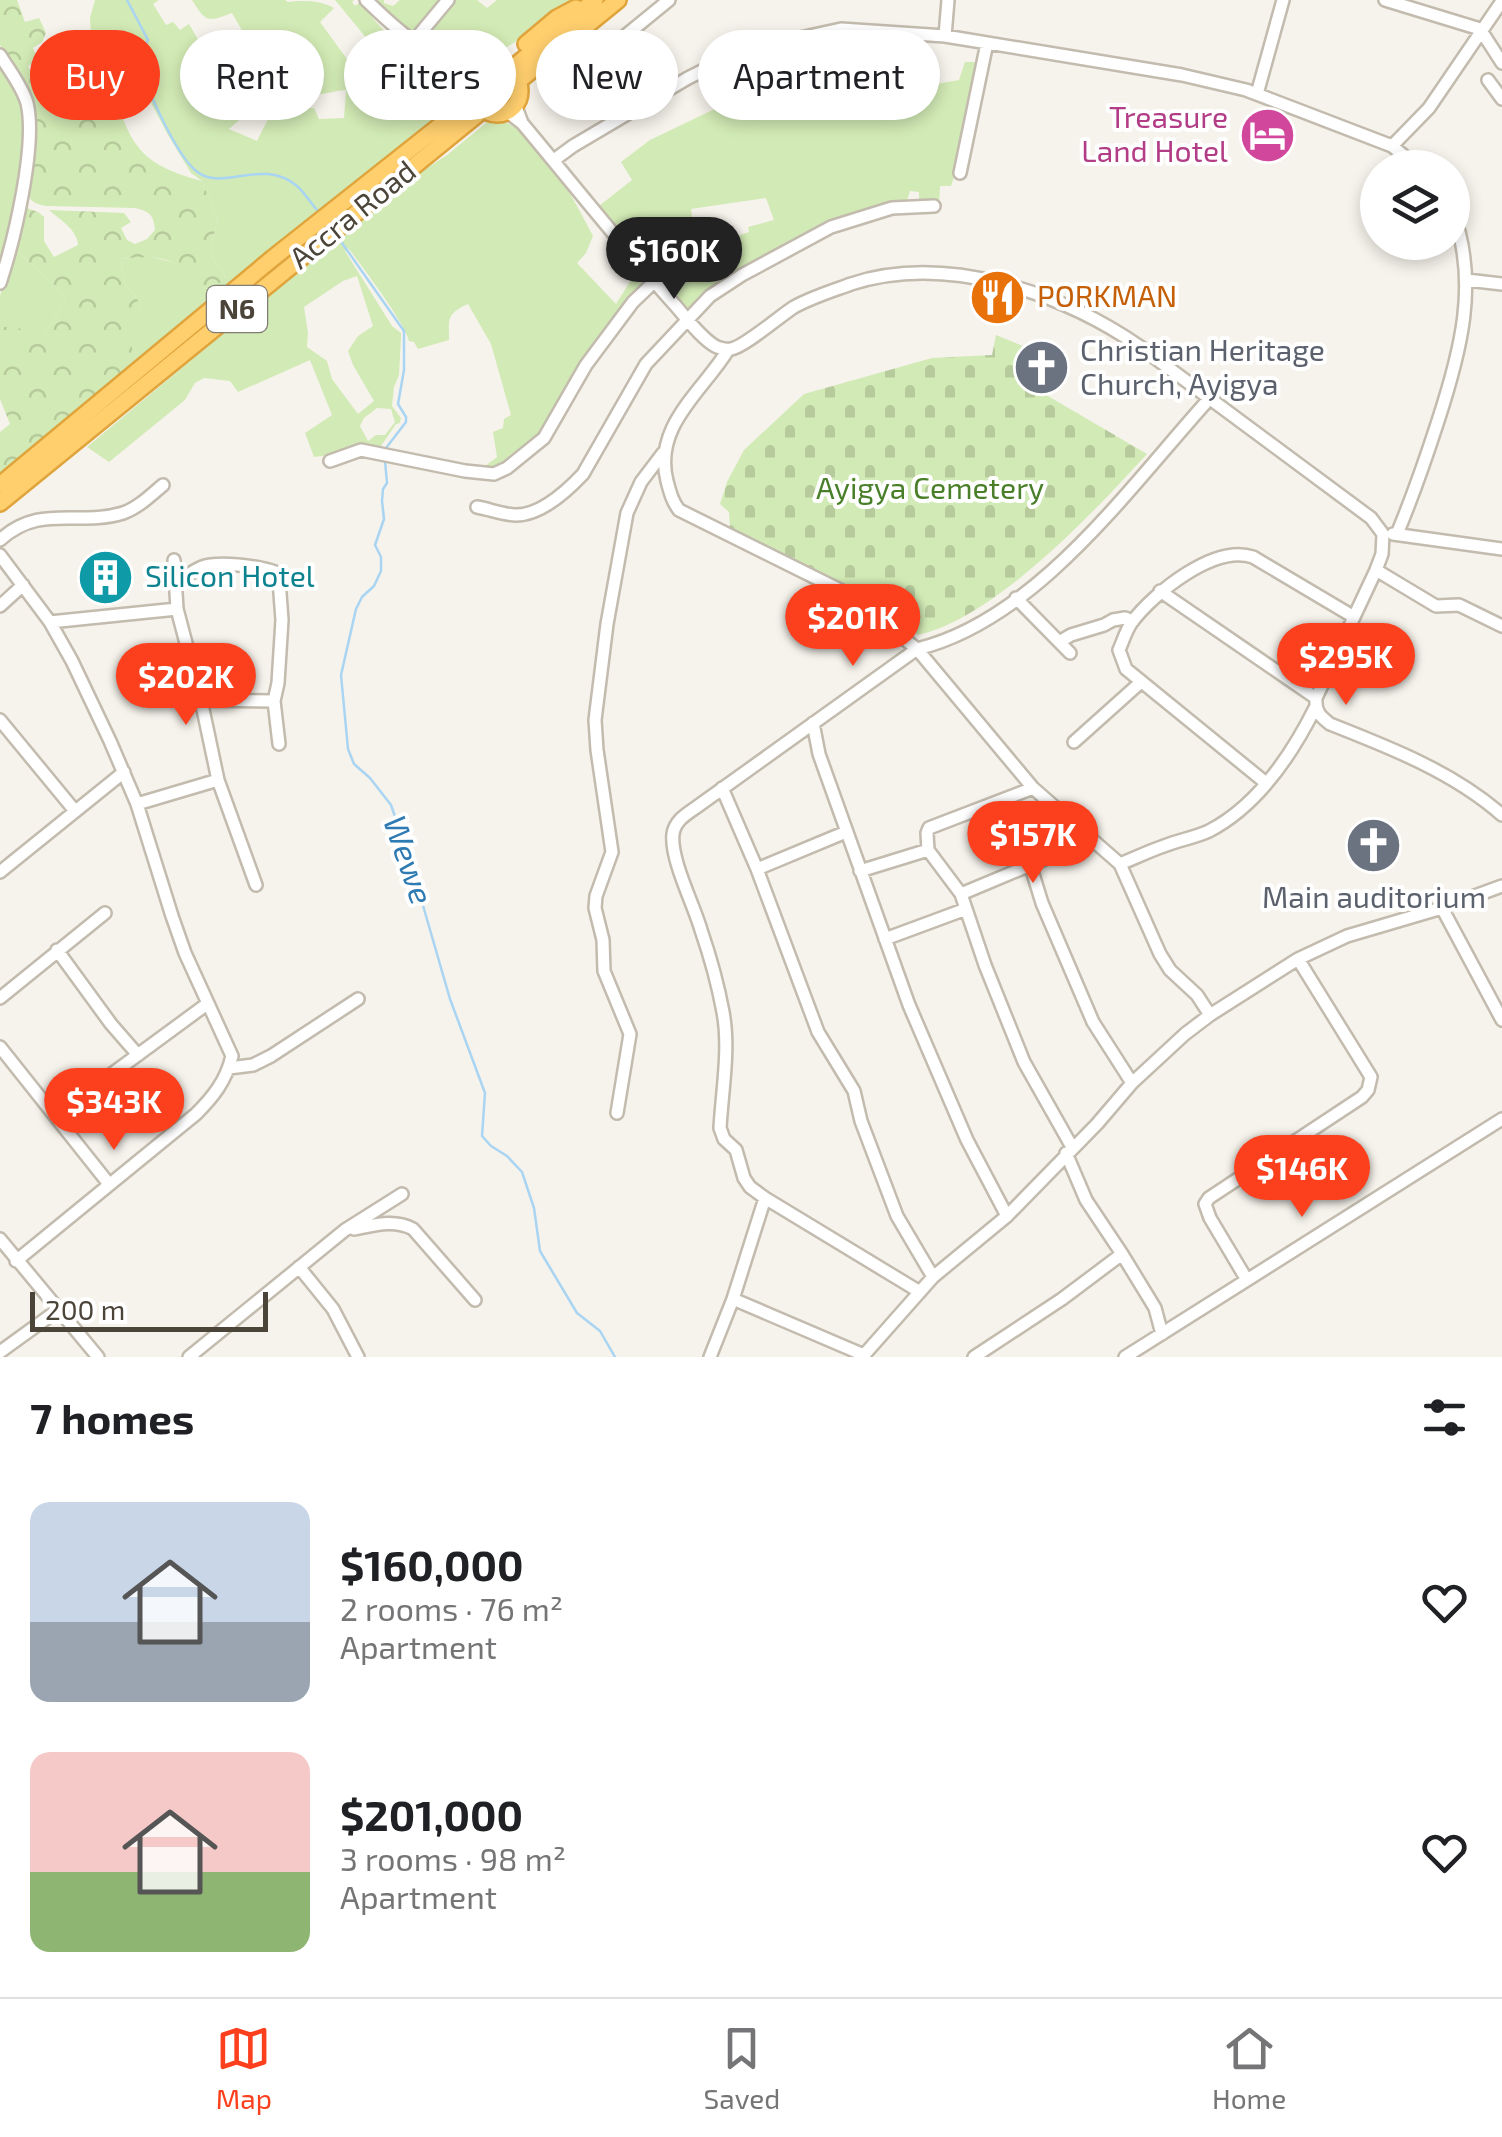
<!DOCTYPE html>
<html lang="en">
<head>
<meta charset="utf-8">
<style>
  :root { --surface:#fff; --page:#f6f6f6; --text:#202124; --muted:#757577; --line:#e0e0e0; --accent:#fc3f1d }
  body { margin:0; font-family:"Exo 2",sans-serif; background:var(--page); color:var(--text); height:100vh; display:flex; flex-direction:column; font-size:38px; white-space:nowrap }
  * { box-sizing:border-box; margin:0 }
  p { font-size:32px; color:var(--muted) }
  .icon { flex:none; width:55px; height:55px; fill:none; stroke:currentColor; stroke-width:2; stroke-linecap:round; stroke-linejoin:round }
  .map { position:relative; height:1357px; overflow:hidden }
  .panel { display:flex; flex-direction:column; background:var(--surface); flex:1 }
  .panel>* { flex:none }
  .guide { position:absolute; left:30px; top:30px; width:1000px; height:90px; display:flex; gap:20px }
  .controls { position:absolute; left:1360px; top:150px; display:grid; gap:20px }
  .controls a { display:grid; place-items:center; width:110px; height:110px; border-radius:50%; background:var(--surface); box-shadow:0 5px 15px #0003; font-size:50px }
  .scale { position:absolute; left:30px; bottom:25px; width:238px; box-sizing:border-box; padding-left:10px; border:5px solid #4b4439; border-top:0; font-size:28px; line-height:35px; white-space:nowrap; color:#4b4439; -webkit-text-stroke:8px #fff; paint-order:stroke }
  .price { position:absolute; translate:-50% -85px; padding:0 22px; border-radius:35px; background:var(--accent); color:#fff; font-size:32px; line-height:65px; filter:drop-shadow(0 2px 5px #0008) }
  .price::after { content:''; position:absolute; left:50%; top:60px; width:30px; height:22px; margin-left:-15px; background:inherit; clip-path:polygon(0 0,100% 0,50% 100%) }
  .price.on { background:#222; color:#fff }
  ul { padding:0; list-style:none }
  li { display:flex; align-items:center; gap:30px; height:250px; padding:0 30px }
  li span { display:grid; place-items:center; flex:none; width:280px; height:200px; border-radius:20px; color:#555 }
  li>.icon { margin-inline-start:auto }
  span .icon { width:120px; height:120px; fill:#fffc; stroke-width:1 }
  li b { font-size:42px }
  h2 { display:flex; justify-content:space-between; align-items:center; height:120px; padding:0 30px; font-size:42px }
  .pill { padding:0 35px; border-radius:45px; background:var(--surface); box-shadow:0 5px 15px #0003; font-size:35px; line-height:90px }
  .pill.on { background:var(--accent); color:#fff }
  .tabs { display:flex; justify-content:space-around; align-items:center; height:140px; border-top:2px solid var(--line); background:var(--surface); font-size:28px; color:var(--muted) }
  .tabs a { display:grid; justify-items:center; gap:5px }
  .tabs .on { color:var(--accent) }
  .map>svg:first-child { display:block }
</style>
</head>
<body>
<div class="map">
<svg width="1502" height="1357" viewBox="0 0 1502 1357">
  <defs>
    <pattern id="forest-crowns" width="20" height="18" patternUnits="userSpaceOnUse" patternTransform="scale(2.5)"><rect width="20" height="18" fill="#d2eab5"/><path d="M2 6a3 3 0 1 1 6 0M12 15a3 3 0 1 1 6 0" fill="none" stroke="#b6ca9c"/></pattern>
    <pattern id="cemetery-stones" width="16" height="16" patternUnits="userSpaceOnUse" patternTransform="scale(2.5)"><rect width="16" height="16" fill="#d2eab5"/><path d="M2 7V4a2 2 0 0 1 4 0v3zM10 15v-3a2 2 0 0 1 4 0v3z" fill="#b6ca9c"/></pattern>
  </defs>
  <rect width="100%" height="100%" fill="#f6f3ec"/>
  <path fill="#d2eab5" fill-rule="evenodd" d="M95,0H159L153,4L166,25L173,22L180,30L189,24L207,55L258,100L285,72L243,32L232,13C208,22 206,23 192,0H285L288,2C302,0 321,0 334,8L320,22L363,81L370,76L385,94L408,73L406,66L392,59L382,57L335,0H354L352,2L355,6L361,2C372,18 384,32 399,44C409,52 422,59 434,64C449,70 465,73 468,92L137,365L126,331L142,306L125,283L121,259L148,256L176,263L188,270L226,278L213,259L211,244L218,221L202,181L191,173L168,135L141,84L134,67L136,52L133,41L100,42L91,35L90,18ZM298,86C319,100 323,92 346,90L344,118L319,119L314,108H289L286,115L278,114L276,117H269L257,141L229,129L252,109L261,112L281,101Z
    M372,0H384V3L393,6L400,0H443L412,32L397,23Z
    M453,0H477L487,8L497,0H574C536,20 508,65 460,53C447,50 435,43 422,38Z
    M0,62L25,105L23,158L17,204L3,260L0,258Z
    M965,62H981L961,156L951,186H940L939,205L919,203V192L910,191L907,201C889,205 870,208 853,213C792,232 739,270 690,310L667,288C692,267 717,242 749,232L748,227L774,220L766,198L691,209L693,224L655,232L629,245L599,206L632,180L621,162L650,140L721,106L722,101L747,95L745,85L752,81L758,92L813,75L816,83L824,82V73L868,71L872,63H885L887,71L908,70L910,82L931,85L959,80Z
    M498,120C538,129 575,201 593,236L586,253L577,263L616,304L636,272L647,283L544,433L493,471L481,469L497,457L493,432L503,428L504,419L511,415L491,344L468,304C446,314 449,319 449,340L418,349L414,342L409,341C406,325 360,263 348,248L345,251L392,326L401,333V338L399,375L394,387L392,406L401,418L400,423L396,424L379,449L314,457L305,433L332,415L310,360L238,392L230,381L204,378L195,383L185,400L109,462L87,447L404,183L447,155L486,123ZM357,276L373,326L358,336L348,351L353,365L374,401L358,414L332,379L327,361L307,347L308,333L304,307L343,281ZM377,408L391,409L395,422L385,435H376L368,441L360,426L364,418Z
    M15,246C29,266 51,279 66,298L42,339H31L0,327V296Z"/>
  <path fill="url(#forest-crowns)" d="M0,0H17L25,22L39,18L46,33L42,42L33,48L39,61L28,66L39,87L58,79L66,96L101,97L114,93C132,150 144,165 202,181L218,221L211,244L213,259L226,278L199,298L184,287L188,270C165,255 147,256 121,259L125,283L142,306L127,331L137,365L0,475V432L10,424L0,399V327H18L31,339H42L66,298C51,279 29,266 15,246L24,207L38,212L44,217V241L54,257L78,245C77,229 60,220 49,210L124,213L131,222L121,228L127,240L135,244L147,239L155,230C154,215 149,211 135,208L46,206C37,204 31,203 28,194L36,134L33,105L29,91L0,45Z"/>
  <path fill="url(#cemetery-stones)" d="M996,335L1025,347L1019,379L1147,454C1094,512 995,618 918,635L851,587L730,527L729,512L720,504L727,482L744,450L804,394L932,358L992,355Z"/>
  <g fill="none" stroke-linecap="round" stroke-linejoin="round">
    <path stroke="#a9d4f2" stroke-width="2.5" d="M127,0L148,40L136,62C148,88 174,152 195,170C221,194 261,156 297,186C304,192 310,202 317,210
      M342,243L404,331V370L398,404L406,417V422L386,448
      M385,461L387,483L383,489L382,501L384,519L375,545L381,557V571L374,586L362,597L356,609L341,675L348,749L354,764L370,778L391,805L409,857L450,999L485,1093L482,1136L491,1146L507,1156L522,1172L534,1208L540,1251L577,1313L600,1331L615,1357"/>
    <defs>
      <path id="minor" d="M366,0C393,26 420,52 457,63C467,65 477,66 488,70
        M1385,0L1480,29L1502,63
        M945,36L948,0
        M413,42L448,0
        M0,55C9,70 22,86 27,103C37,145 14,241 0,283
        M458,63L474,88
        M1488,80L1502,99
        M554,94L669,0
        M1257,94L1283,0
        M515,104L522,123
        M503,112L510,114L522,123C573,184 621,245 674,304C685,316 702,340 717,347C720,348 727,350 731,349C744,347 780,316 794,307C812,297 832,291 851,284C945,253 1060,292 1139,346L1371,518L1383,534L1382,554L1376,570L1316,698C1315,712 1320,716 1330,724C1391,748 1453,772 1502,815
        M1392,146L1429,108L1502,1
        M554,160L573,146L688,78L728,58L786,41L841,29L945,36L1182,75L1246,90L1392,146L1419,168
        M960,173L987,43
        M1467,280L1502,284
        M728,350C702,392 653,426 667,481C670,492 672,501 679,510L846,593L917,649L1033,788L1120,864L1160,954L1170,970L1197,995L1210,1015
        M330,461L361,450L465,471L494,474L507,468L544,438L586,365L633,302L654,282
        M477,507C489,509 504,515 516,515C541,515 567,491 583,474L646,364L710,296L742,275L831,227L892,208L934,206
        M1393,534L1502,549
        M1397,534C1412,498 1425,461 1437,424C1460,354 1480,282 1452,210
        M0,540C40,503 78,527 123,513C138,508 151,495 163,485
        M0,555L50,622L72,661L110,741L137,804L172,916L185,953L232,1056C226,1081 213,1097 196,1114L16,1261
        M174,560L177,609L201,700L218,780L256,885
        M1376,570L1436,606L1459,605L1502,626
        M174,584C183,579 192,571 202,567C218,561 258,566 275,572L279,580L282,620L278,683L274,701L279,744
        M1160,591L1316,698
        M1016,598L1070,653
        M0,606L23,585
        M50,622L177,609
        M1059,642L1071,635L1104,625L1113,620L1125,618L1133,621
        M201,700L274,701
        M0,720L75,811
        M813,723L819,754L909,1005L967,1140L1007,1216
        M1074,742L1141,682
        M1266,783L1126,669L1119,650C1123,641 1126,630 1132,622C1154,593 1214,544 1253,557L1354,617
        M722,788L757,869L818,1032L854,1091L861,1121L897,1216L933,1277
        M1033,788L929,828L927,833L928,850L961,894L985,965L1024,1062L1072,1147
        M137,804L218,780
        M1030,864L1042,903L1093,1022L1132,1083
        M1120,864C1135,858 1149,851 1164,846C1178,840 1194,838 1209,831C1257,806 1291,756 1315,708
        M757,869L846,832
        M860,871L928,850
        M0,872L124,772
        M961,894L1090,840
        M1442,908L1502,1020
        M885,939L966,909
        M57,950L111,1024L138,1055
        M0,998L105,913
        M0,1047L109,1184
        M229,1068L253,1065L271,1056L358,999
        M617,1113L630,1034L604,971L603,940L595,908L596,896L612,852L597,750L595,720L607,624L627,513L641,482L663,453
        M56,1115L207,1004
        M354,1229C375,1225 394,1219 413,1229L475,1300
        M0,1239L98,1357
        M1122,1254L1155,1308L1162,1334
        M299,1267L333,1309L358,1357
        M1247,1280L1210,1218L1205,1204L1209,1198L1362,1097L1368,1090L1371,1077L1298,959
        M920,1292L765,1198L750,1187L744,1178L736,1150L724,1139L720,1128C722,1091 730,1049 723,1012C718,985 710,956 701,930C694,905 670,859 673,834C675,820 687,814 698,806L917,649C1037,620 1130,486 1210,398
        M733,1299L864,1355L933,1277L1007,1216L1097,1124L1132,1083L1185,1034L1210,1015L1298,959L1347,936L1442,908L1502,886
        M0,1352L58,1310
        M189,1357L345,1230L402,1194
        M710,1357L733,1299L765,1198
        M974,1357L1062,1299L1122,1254L1086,1200L1066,1153
        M1125,1357L1502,1119"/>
      <path id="highway" d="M526,44L557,18L576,8
        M474 91a23 23 0 1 1 46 0a23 23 0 1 1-46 0Z
        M0,485L273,258L509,71L595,0
        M0,503L618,0"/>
    </defs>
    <use href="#minor" stroke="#c2bbae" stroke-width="16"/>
    <use href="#highway" stroke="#e0a43c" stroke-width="20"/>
    <use href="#minor" stroke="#fff" stroke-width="11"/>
    <use href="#highway" stroke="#ffcf6e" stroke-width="15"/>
  </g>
  <defs>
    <symbol id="hotel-disc" viewBox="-11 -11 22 22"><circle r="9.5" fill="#d1479c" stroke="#fff"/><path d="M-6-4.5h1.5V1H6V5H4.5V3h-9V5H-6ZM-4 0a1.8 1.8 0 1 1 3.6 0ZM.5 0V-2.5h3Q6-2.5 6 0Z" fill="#fff"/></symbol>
    <symbol id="restaurant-disc" viewBox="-11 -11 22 22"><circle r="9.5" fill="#e8710a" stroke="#fff"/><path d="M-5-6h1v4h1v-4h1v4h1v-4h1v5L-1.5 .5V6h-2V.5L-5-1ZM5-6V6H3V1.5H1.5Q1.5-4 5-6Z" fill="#fff"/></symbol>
    <symbol id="church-disc" viewBox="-11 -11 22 22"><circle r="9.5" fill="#6b7280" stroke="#fff"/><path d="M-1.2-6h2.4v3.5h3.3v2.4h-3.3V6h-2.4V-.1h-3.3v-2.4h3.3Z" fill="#fff"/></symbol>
    <symbol id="building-disc" viewBox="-11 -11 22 22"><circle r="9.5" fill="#0f9aa8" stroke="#fff"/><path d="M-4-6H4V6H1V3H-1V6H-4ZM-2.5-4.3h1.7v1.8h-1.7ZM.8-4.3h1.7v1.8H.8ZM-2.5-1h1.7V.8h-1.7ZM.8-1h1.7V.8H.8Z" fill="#fff"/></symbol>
  </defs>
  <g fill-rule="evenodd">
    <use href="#hotel-disc" x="1236" y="104" width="63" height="63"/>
    <use href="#restaurant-disc" x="966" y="266" width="63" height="63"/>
    <use href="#church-disc" x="1010" y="336" width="63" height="63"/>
    <use href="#building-disc" x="74" y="546" width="63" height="63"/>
    <use href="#church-disc" x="1342" y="814" width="63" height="63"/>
  </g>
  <g text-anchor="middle" stroke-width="8" stroke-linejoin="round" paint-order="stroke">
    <rect fill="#fff" stroke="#817c74" stroke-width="2.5" x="207" y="286" width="60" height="46" rx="8"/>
    <g font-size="28" font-weight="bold" fill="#4b4439">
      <text x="237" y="319">N6</text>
    </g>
    <g font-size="30" fill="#b23c85" stroke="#fff" text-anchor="end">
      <text x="1228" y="128">Treasure<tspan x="1228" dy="34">Land Hotel</tspan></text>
    </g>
    <g font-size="30" fill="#4b4439" stroke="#fff">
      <text transform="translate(353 215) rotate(-39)" y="10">Accra Road</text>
    </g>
    <g font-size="30" fill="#c56008" stroke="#fff" text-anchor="start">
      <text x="1037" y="307">PORKMAN</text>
    </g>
    <g font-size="30" fill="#5b616d" stroke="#fff" text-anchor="start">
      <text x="1080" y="361">Christian Heritage<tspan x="1080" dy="34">Church, Ayigya</tspan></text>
      <text x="1374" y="908" text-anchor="middle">Main auditorium</text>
    </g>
    <g font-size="30" fill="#4a7f2a" stroke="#fff">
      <text x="930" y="499">Ayigya Cemetery</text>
    </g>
    <g font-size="30" fill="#0d838f" stroke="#fff" text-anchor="start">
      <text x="145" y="587">Silicon Hotel</text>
    </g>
    <g font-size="32" font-style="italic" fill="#2e7ab2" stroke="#fff">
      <text transform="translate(408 860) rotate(71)" y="11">Wewe</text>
    </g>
  </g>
</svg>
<div class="controls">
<a><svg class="icon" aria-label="layers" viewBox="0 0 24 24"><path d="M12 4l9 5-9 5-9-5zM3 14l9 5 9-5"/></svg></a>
</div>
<div class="scale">200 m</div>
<b class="price on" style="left:674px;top:302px">$160K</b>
<b class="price" style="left:853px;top:669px">$201K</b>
<b class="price" style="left:1346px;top:708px">$295K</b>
<b class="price" style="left:186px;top:728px">$202K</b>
<b class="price" style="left:1033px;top:886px">$157K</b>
<b class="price" style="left:114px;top:1153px">$343K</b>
<b class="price" style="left:1302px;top:1220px">$146K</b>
<div class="guide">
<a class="pill on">Buy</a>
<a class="pill">Rent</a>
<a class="pill">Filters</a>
<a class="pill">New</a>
<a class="pill">Apartment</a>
</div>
</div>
<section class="panel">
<h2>7 homes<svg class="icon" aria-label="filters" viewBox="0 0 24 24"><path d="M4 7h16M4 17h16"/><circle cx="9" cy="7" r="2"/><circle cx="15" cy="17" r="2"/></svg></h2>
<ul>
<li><span style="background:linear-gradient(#c9d6e8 60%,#9aa5b1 0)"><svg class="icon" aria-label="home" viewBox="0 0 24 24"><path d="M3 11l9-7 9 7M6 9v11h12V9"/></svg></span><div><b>$160,000</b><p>2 rooms · 76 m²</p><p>Apartment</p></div><svg class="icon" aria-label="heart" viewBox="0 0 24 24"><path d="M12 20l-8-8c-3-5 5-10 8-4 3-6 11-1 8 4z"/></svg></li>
<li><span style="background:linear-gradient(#f6c9c9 60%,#8fb573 0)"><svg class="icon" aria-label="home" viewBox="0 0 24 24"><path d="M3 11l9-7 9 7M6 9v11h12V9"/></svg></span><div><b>$201,000</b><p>3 rooms · 98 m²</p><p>Apartment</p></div><svg class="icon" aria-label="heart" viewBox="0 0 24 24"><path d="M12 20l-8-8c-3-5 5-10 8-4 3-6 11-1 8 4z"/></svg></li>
</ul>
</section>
<nav class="tabs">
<a class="on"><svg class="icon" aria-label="map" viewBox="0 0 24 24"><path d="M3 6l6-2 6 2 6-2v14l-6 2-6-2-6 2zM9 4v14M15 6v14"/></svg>Map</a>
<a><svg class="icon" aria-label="saved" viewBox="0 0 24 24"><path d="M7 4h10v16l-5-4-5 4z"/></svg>Saved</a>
<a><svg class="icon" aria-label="home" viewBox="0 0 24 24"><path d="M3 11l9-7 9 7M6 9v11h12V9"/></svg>Home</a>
</nav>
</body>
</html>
